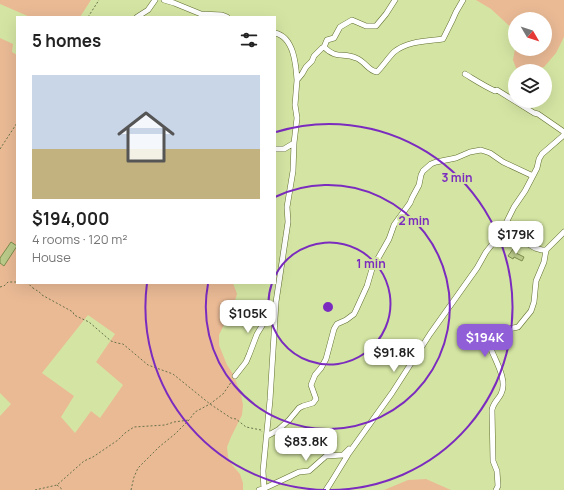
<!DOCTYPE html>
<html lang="en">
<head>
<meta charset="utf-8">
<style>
  :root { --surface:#fff; --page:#f2f2f2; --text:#222; --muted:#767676; --accent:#905ed7 }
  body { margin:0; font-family:Manrope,sans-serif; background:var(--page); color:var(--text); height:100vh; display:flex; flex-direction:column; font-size:15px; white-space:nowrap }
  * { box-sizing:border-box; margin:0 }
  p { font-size:13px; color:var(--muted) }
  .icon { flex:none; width:22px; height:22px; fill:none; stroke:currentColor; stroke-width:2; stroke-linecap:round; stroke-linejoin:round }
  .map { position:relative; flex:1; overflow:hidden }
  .details { position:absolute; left:16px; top:16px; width:260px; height:268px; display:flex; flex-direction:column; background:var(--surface); border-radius:0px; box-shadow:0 4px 16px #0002 }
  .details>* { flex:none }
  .needle { width:26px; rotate:129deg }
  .fabs { position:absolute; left:508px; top:12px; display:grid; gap:8px }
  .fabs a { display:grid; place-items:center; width:44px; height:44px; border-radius:50%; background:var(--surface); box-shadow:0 4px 16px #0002; font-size:20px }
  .price { position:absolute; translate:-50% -34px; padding:0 9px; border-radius:8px; background:#fff; color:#222; font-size:13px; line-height:26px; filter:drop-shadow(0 1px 2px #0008) }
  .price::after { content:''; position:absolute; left:50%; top:24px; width:12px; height:9px; margin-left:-6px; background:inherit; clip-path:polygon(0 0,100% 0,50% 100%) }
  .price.on { background:var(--accent); color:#fff }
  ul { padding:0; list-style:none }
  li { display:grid; align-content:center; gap:8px; height:212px; padding:0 16px }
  li span { display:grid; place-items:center; height:124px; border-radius:0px; color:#555 }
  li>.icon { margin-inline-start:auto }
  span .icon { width:72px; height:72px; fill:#fffc; stroke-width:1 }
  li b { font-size:17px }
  h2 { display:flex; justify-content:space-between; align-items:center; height:48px; padding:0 16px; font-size:17px }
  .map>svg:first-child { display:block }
</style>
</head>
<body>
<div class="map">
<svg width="564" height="490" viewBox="0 0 564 490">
  <rect width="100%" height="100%" fill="#d4e5a3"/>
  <path fill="#eaba95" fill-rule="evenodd" d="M0,0H91L80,17H30L0,4Z
    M476,0H564V37L556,53L544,67L525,71L516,68L513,60L515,49H545V19H515V31L491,9Z
    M0,38L13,44L12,52L17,55V283H233L237,294L234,304L219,335V345L227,365L233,374L241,394L243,405L242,415L231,437L227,447L228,457L233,466L240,474L243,483V490H0V416L11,404L0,393ZM88,315L115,334L96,362L123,385L100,418L91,411L75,433L61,417L74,396L42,373Z
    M426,479L451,490H384L408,480Z"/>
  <path fill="#baca89" stroke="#7d8c4d" d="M11,242L17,246L4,266L0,263V258Z
    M513,249L517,252L516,253L524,257L522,261L514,257L513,259L508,256Z"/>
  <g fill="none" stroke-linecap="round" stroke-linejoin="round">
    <defs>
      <path id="minor" d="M164,0L174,3L201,14L222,15L227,17
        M137,17L148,10L155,0
        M275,33C294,37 296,65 297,80
        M324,47C337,60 343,52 356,58C365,61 368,71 377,72C383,66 388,58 394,52C407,41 427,41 443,39L452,21L456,12L463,0
        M465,74C475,80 484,86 495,91L497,90L534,113L538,114L564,132
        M275,149H284L294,143
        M503,229L535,248L542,250H546L564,232
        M235,376L246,362L249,355L257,334L276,303
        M267,436L278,430L289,420L299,408L303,406L313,403L316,399L311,385L315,375L321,368L326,359L334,329L337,324L346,320L354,314L356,310L367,286L372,269L389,239L394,225L410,203L412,198L419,185L421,175L423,171L431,164L436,162L456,158L470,152L481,150L490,153L503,162L533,176
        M259,490L263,489L299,472L309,471L326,456L343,455L349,449
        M264,490L263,471L270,400L276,302L288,222L287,207L293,171L294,143L297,118L295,105L297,80L302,74L306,67L312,61L314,56L322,48L324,47L327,40L334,38L340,27L352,20L366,26H376L386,14L395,0
        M326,490L330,484L349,453L392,393L430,334L477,268L486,252L494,242L503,229L514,207L525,191L537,168L539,159L542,154L564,135
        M496,490L498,486L497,471L493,461L492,410C493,403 498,400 501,394C508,381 496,362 491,349L499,331L518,327L531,311L534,302L536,281L544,262L546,250"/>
    </defs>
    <use href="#minor" stroke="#606e2f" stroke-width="6"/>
    <path stroke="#68724a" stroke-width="1" stroke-dasharray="2 2" stroke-linecap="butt" d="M88,17L99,0
      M0,149L17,123
      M26,283C30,284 30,286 33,288C37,291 39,291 42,295L73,312L74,315L89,322L111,341L117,343L123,344L148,365L173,374L210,404L231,418L236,419L246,427L261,430L262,432
      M0,287L4,286L8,282H17
      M57,485L63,490
      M35,490L57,485L84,461L93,457L118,440L125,433L134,427L165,425L174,422L189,420
      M131,490L134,477L138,468L159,447L175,434L189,420L195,412L210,404L223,394L232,381"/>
    <use href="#minor" stroke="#fff" stroke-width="5"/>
  </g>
  <g fill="none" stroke="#7b2cbf" stroke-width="2">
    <path d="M275 276A61 61 0 1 1 272 283"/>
    <path d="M275 197A122 122 0 1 1 208 284"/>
    <path d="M326 490A183 183 0 0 1 147 283M276 132A183 183 0 1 1 330 490"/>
  </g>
  <circle cx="328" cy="307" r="6" fill="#7b2cbf" stroke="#d4e5a3" stroke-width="2"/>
  <g font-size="12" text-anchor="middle" font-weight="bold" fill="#7b2cbf" stroke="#d4e5a3" stroke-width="4" stroke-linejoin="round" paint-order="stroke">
    <text x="457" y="182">3 min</text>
    <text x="414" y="225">2 min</text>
    <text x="371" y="268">1 min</text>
  </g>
</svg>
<div class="fabs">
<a><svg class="needle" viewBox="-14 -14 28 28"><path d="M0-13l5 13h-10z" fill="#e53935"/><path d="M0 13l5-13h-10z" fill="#767676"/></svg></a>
<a><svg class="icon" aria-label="layers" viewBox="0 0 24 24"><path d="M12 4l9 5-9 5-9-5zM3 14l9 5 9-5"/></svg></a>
</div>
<b class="price" style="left:516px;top:255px">$179K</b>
<b class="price" style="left:248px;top:334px">$105K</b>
<b class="price on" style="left:485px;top:358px">$194K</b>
<b class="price" style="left:394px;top:373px">$91.8K</b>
<b class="price" style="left:306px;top:462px">$83.8K</b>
<section class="details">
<h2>5 homes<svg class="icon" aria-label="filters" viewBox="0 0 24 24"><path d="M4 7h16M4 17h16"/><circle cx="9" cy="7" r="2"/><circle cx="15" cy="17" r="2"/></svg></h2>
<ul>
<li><span style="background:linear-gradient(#c9d6e8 60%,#c2b280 0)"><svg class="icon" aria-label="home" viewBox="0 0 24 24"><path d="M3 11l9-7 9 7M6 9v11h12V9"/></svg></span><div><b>$194,000</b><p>4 rooms · 120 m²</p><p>House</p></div></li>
</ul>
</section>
</div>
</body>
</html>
